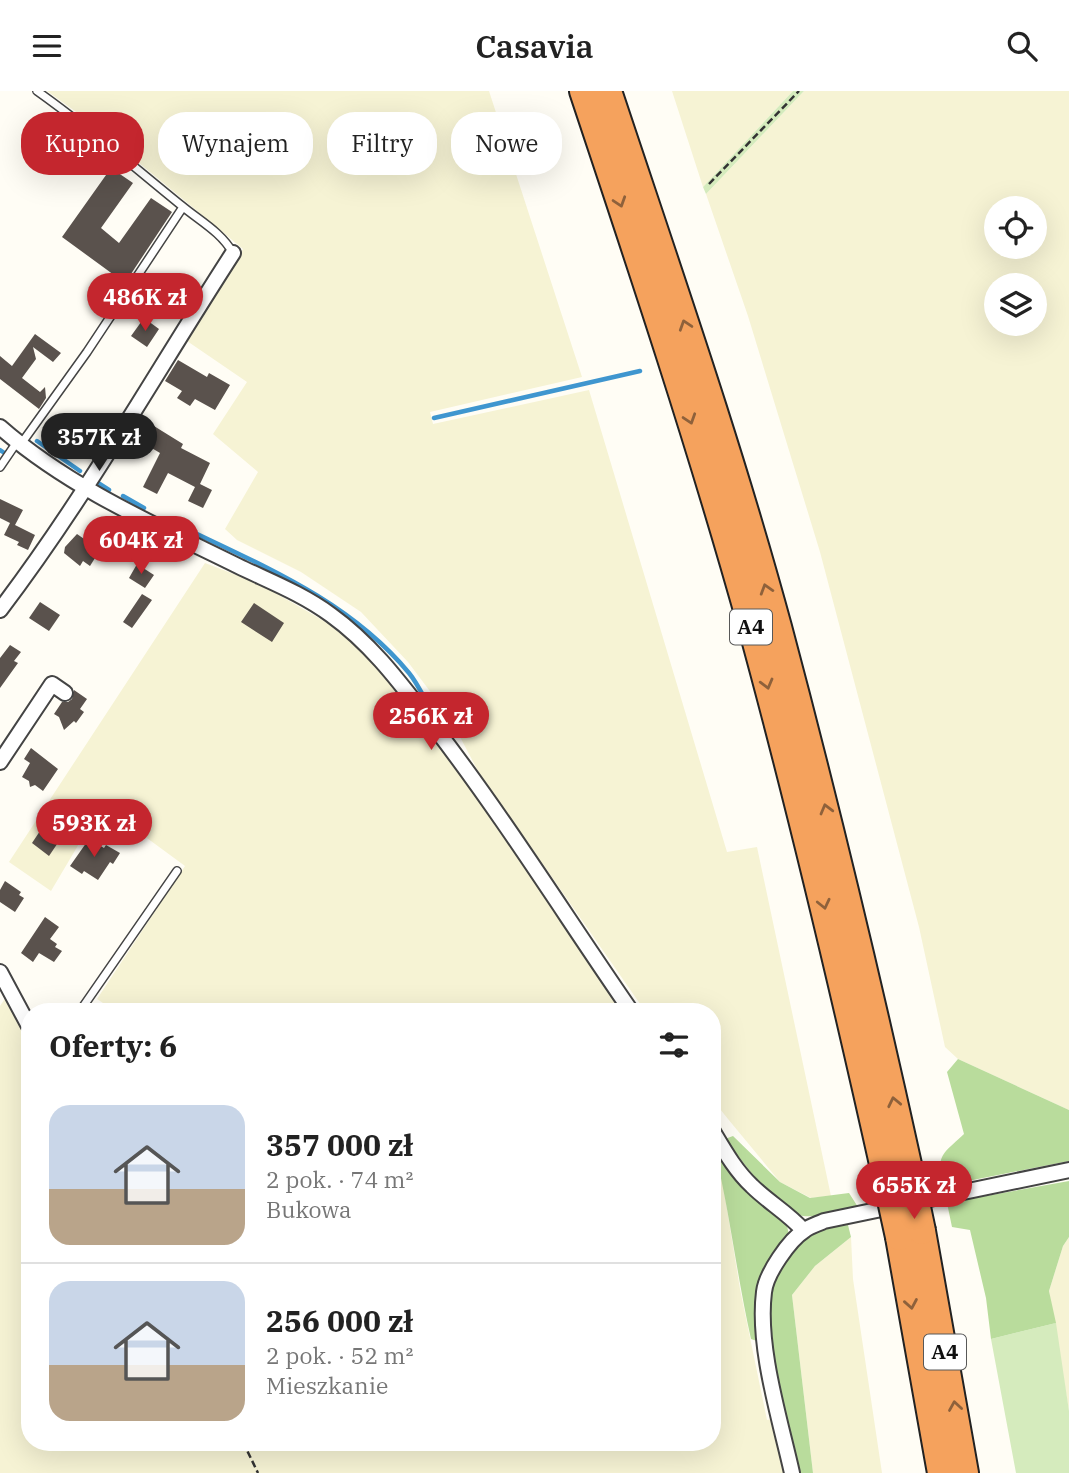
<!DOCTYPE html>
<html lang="pl">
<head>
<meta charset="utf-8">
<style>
  :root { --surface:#fff; --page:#f2f2f2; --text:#222; --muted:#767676; --line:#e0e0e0; --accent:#c4262e }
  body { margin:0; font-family:"IBM Plex Serif",serif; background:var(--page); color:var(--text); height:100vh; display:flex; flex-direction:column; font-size:26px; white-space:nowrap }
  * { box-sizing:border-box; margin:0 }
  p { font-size:23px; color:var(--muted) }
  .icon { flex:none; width:38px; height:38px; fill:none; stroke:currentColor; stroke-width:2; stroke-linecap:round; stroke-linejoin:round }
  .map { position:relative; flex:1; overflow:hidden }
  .drawer { position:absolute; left:21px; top:912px; width:700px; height:448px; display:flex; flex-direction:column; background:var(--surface); border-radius:28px; box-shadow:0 7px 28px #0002 }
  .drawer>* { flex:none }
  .top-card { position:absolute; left:21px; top:21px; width:700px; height:63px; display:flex; gap:14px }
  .tools { position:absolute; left:984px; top:105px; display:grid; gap:14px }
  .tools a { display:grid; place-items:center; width:63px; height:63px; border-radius:50%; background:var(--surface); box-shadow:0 7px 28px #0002; font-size:35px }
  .price { position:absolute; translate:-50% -60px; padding:0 16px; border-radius:24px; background:var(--accent); color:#fff; font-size:23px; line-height:46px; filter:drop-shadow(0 2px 4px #0008) }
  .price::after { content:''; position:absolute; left:50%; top:42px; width:21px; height:16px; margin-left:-10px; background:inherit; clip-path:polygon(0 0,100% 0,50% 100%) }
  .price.selected { background:#222; color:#fff }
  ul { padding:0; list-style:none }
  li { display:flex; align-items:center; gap:21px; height:175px; padding:0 28px }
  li+li { border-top:2px solid var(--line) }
  li span { display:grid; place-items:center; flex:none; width:196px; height:140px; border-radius:21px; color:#555 }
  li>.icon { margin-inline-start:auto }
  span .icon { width:84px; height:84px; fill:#fffc; stroke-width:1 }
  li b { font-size:30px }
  h2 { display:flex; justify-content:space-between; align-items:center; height:84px; padding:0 28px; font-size:30px }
  .pill { padding:0 24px; border-radius:28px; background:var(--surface); box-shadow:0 7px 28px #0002; font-size:24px; line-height:63px }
  .pill.selected { background:var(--accent); color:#fff }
  header { display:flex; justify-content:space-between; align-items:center; height:91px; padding:0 28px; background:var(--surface); font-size:32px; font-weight:600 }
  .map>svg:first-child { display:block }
</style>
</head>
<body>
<header><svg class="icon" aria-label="menu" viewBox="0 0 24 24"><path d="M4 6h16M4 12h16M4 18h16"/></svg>Casavia<svg class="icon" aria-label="search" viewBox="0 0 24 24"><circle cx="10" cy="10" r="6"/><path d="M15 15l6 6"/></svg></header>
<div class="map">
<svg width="1069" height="1382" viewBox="0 0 1069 1382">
  <rect width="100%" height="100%" fill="#fffdf5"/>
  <path fill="#f6f3d4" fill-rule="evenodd" d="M47,0H489L582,286L430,321L433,333L589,299L727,761L757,756L831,1105L811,1107L780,1091L728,1028L712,1008V920H645L478,680L450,627L408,571L361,521L301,481L237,449L225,438L258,381L213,343L247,291L187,250L243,158L86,28Z
    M672,0H793L703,96Z
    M804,0H1069V1019L958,968L945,956L919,836L820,461L748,225L706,103ZM996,117H1034V156H996ZM996,194H1034V233H996Z
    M205,472L260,493L324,530L350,549L389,590L432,644L501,740L622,920H115L97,908L185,775L102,714L51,800L9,771Z
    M8,903L30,946V1351H712V1057L723,1093L740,1198L767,1329L775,1327L785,1382H0V915Z
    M851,1146L853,1188L882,1382H813L792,1204L815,1175Z
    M1069,1146V1320L1049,1200L1063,1155Z"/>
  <path fill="#d5ebbd" d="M793,0H804L706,103L703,96Z
    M1056,1232L1069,1320V1382H1016L991,1248Z"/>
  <path fill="#b9dc9c" d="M958,968L1069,1019V1070L943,1095C936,1063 942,1064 964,1043L947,981Z
    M733,1045L780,1091L810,1107L849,1102L858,1116C841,1119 820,1127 803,1125C779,1122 740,1067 725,1048Z
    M715,1061H719L741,1095L787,1135L790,1148C780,1158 766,1169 761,1183C753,1203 759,1230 760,1251L751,1248C737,1186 730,1122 715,1061Z
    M1069,1090V1146L1063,1155L1049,1200L1056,1232L991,1248L986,1207L970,1139L952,1136L947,1112Z
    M848,1134L851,1146L815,1175L792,1204L813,1382H793L773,1256L770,1215L772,1198L780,1178L806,1147L822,1137Z"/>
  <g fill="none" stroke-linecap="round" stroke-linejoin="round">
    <path stroke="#3f96cf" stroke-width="4.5" d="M434,327L640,280
      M37,350L80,380
      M0,359L3,361
      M95,390L109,399
      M123,405L144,417
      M168,429C255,472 346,506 409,582C418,593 424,607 431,619"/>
  </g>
  <path fill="#5a524d" d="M111,77L133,92L101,137L119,152L151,107L172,121L125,192L62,146Z
    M167,184L184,195L174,211L156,199Z
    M144,227L159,238L147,256L131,245Z
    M35,243L61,262L53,271L33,256L36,268L22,287L40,301L45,296L46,307L39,318L0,288V265L12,275Z
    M178,269L207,286L209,282L230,294L215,319L195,308L190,315L177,307L182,300L165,290Z
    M141,327L183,353L181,357L210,372L200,393L212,399L203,417L188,410L195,396L168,382L157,403L143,396L160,362L130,344Z
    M0,408L23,419L15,434L35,444L28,459L17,454L19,451L4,444L10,432L0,427Z
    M77,443L100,459L90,475L83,470L80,475L64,462L65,456Z
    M137,473L154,484L145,497L129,487Z
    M142,503L152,509L132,537L123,531Z
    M40,511L60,524L49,540L29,527Z
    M254,512L284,532L272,551L241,531Z
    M10,554L21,561L14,570L18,572L0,597V567Z
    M74,599L87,608L80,618L84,621L76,632L74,630L64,639L59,626L54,623L62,611H68L72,608Z
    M31,657L58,678L43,700L35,694L30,696L29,690L22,686L30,672L24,668Z
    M54,719L72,731L49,765L32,752Z
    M89,748L104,757L106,754L120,762L113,773L110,771L98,789L84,780L82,783L70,775Z
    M5,790L21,801L19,804L24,807L15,821L0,811V799Z
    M45,826L59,836L50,848L57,853L55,856L62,860L54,871L39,862L33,871L21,862Z"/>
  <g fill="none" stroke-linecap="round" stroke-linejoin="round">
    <defs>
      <path id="lane" d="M37,0C88,36 134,76 182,115C200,130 221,141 233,162
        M21,353L87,261L183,116
        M0,376L17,351
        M80,920L177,780"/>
      <path id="street" d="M0,336C68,396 157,435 238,475C269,490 303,503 331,524C374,555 403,596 435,637C505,728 566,826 631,920
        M0,519C86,406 156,281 233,162
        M0,671L52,593L65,602
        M0,881L30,937
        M712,1039C724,1059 735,1079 752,1095C768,1111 788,1122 803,1139
        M792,1382C780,1328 757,1256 764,1201C766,1183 789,1149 805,1139C810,1135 818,1133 824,1130L1069,1079"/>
      <path id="highway" d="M583,0C642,177 701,354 751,533C801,715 844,898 885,1082
        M608,0C667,178 729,355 778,536C826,716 869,896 909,1078
        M922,1140L965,1382
        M899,1146L941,1382"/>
    </defs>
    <use href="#lane" stroke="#444" stroke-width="10"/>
    <use href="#street" stroke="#444" stroke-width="18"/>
    <use href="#highway" stroke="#222" stroke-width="30"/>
    <path stroke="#333" stroke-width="2.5" stroke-dasharray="7 3.5" stroke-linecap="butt" d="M709,93L799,0
      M243,1351L258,1382"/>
    <use href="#lane" stroke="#fff" stroke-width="7"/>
    <use href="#street" stroke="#fff" stroke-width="14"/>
    <use href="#highway" stroke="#f5a25d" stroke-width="26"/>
    <defs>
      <path id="highway-bridge" d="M909,1078L922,1140
        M885,1082L899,1146"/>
    </defs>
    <use href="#highway-bridge" stroke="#222" stroke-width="30" stroke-linecap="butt"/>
    <use href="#highway-bridge" stroke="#f5a25d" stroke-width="26"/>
  </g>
  <defs><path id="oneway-chevron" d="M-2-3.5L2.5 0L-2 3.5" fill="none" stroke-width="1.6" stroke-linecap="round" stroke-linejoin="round" transform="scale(1.75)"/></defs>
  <g stroke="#8e613b">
    <use href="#oneway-chevron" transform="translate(620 111) rotate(72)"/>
    <use href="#oneway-chevron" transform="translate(685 234) rotate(-108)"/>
    <use href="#oneway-chevron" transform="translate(690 328) rotate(72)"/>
    <use href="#oneway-chevron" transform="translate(766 498) rotate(-107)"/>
    <use href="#oneway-chevron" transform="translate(767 593) rotate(75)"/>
    <use href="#oneway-chevron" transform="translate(826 718) rotate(-105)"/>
    <use href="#oneway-chevron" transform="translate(824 813) rotate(77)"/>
    <use href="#oneway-chevron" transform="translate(894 1011) rotate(-102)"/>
    <use href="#oneway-chevron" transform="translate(911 1213) rotate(80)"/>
    <use href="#oneway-chevron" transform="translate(955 1315) rotate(-99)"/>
  </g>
  <g text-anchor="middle" stroke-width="7" stroke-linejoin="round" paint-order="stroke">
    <g fill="#fff" stroke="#585858" stroke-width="2">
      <rect x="730" y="518.5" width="42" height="35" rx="5"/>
      <rect x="924" y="1243.5" width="42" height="35" rx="5"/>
    </g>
    <g font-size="21" font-weight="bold" fill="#111">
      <text x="751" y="543">A4</text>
      <text x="945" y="1268">A4</text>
    </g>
  </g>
</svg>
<div class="tools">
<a><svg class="icon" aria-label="locate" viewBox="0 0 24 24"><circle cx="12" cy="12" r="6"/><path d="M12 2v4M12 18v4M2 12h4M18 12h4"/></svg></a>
<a><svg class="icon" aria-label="layers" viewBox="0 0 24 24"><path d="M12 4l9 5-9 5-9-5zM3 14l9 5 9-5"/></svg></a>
</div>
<b class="price" style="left:145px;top:242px">486K zł</b>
<b class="price selected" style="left:99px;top:382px">357K zł</b>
<b class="price" style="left:141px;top:485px">604K zł</b>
<b class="price" style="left:431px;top:661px">256K zł</b>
<b class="price" style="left:94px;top:768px">593K zł</b>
<b class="price" style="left:914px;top:1130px">655K zł</b>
<div class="top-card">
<a class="pill selected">Kupno</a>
<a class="pill">Wynajem</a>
<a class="pill">Filtry</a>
<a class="pill">Nowe</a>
</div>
<section class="drawer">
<h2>Oferty: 6<svg class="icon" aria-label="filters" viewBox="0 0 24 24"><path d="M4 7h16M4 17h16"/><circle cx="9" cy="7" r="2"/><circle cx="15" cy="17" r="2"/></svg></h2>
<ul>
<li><span style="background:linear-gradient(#c9d6e8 60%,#b9a48a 0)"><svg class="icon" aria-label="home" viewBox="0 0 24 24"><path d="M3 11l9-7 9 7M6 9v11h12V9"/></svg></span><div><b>357 000 zł</b><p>2 pok. · 74 m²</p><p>Bukowa</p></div></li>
<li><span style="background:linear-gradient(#c9d6e8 60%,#b9a48a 0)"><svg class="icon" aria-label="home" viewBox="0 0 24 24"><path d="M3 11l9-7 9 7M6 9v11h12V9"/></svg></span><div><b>256 000 zł</b><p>2 pok. · 52 m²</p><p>Mieszkanie</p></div></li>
</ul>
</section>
</div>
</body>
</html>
